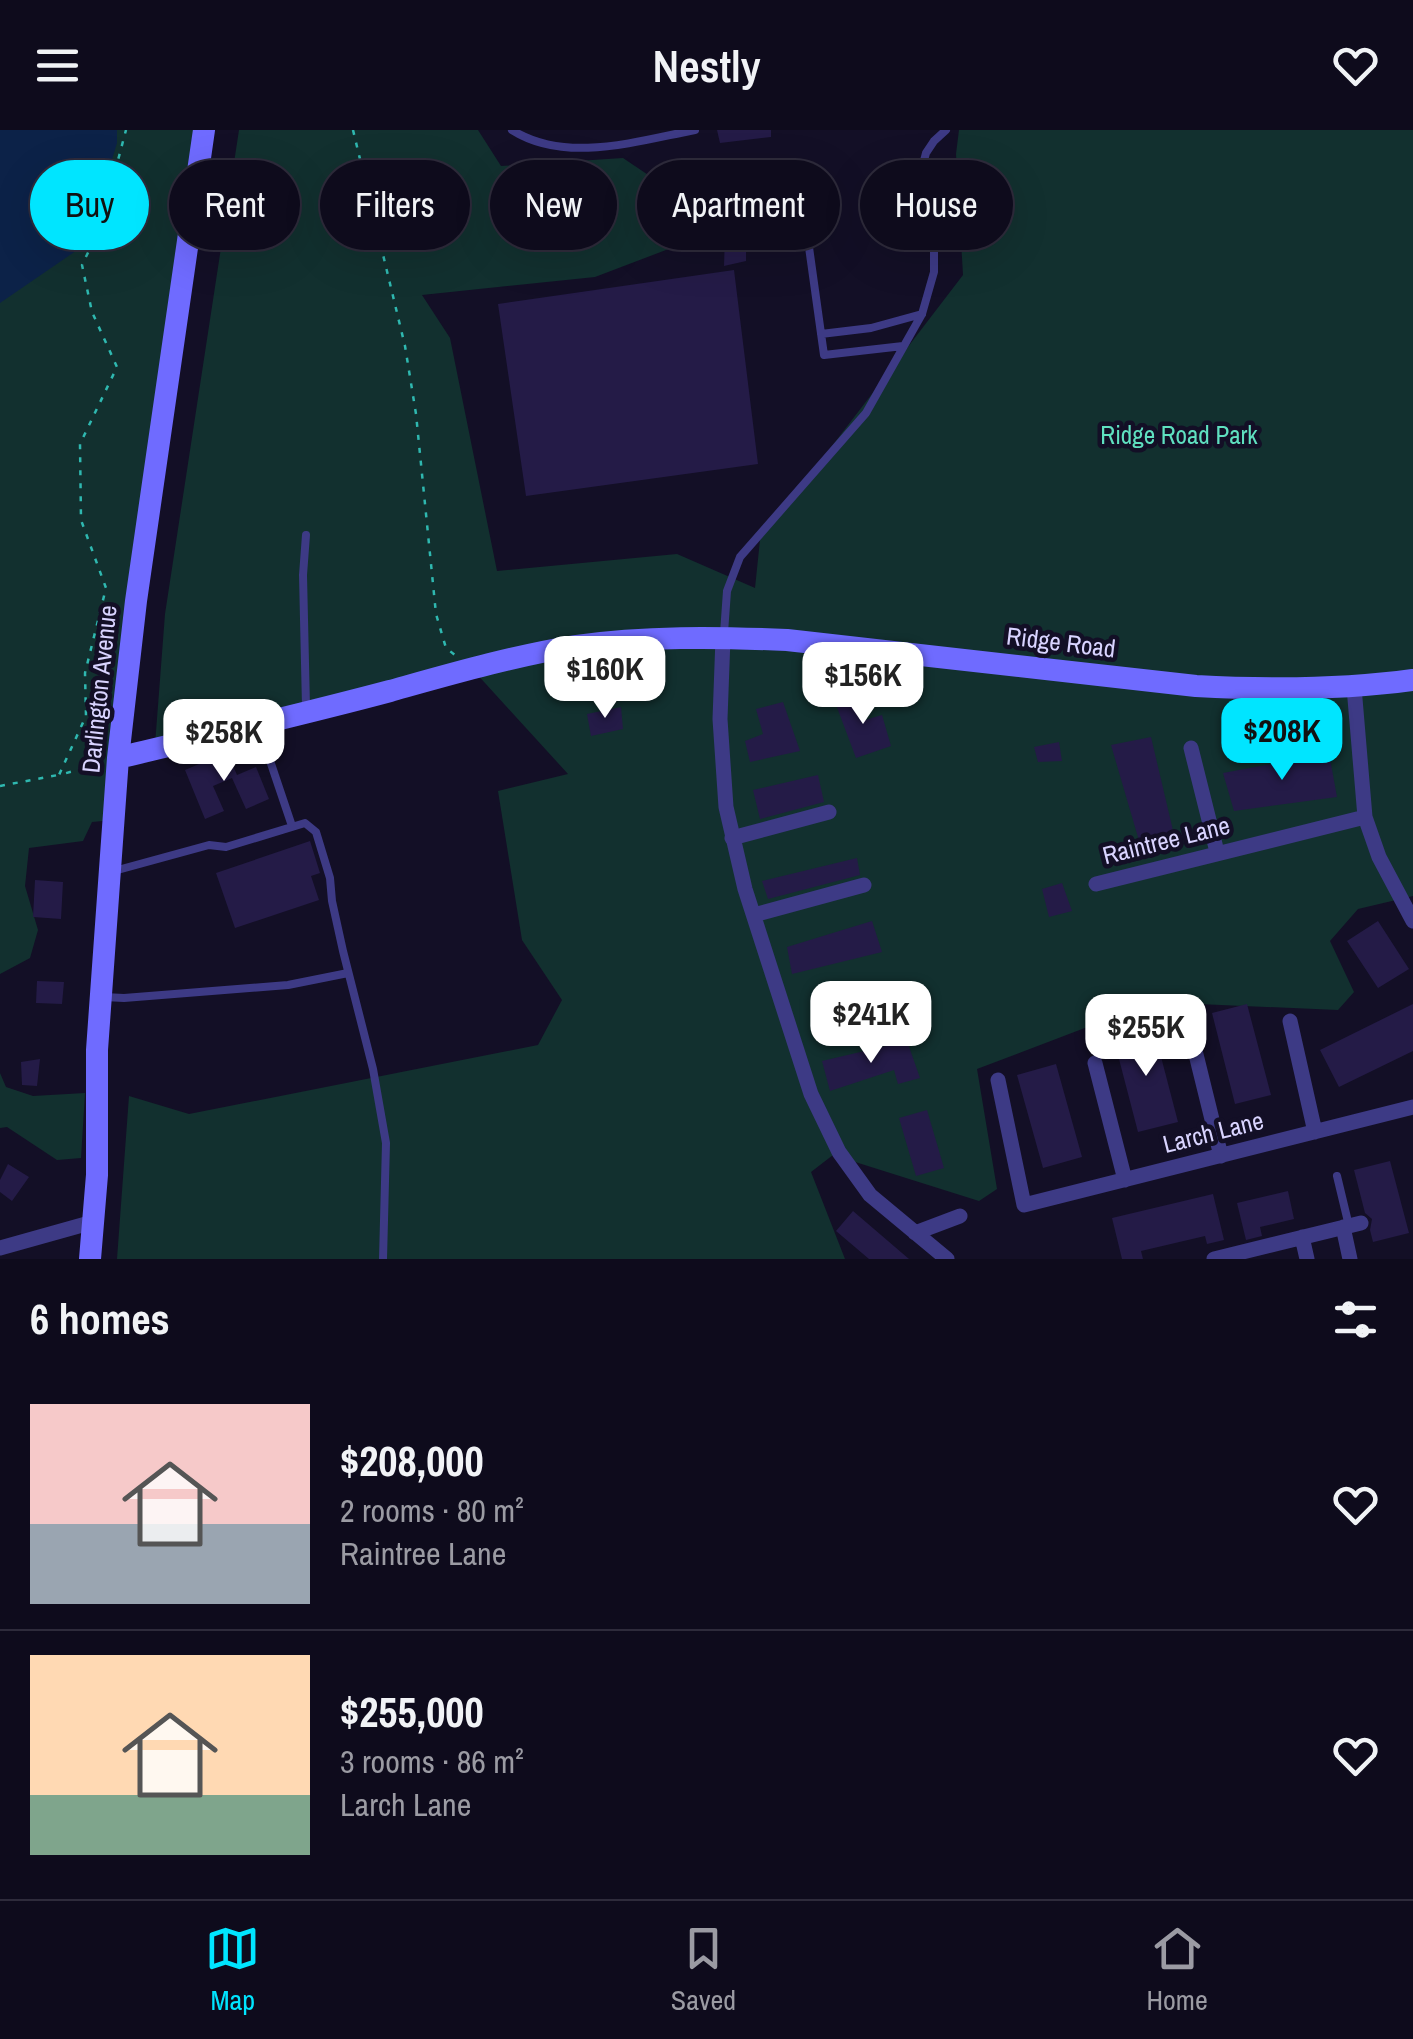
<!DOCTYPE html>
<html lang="en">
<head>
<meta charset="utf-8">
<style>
  :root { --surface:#0e0b1c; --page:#171425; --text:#f1f3f6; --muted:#9b9ba3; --line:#2e2b3b; --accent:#00e5ff }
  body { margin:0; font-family:"Archivo Narrow",sans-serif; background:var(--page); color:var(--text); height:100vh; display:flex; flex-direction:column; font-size:38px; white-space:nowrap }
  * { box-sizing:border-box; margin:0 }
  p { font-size:32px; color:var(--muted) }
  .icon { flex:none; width:55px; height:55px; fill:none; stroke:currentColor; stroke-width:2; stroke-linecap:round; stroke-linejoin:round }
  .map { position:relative; height:1129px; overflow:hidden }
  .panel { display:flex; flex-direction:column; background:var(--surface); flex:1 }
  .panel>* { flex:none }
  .hud { position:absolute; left:30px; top:30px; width:1355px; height:90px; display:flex; gap:20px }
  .price { position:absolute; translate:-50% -85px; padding:0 22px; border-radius:20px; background:#fff; color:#222; font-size:32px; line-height:65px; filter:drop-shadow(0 2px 5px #0008) }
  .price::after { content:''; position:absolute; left:50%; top:60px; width:30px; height:22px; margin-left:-15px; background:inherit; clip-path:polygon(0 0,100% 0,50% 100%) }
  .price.active { background:var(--accent); color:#111 }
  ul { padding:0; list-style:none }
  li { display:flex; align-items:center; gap:30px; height:250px; padding:0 30px }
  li+li { border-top:2px solid var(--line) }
  li span { display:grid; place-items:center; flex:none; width:280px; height:200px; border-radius:0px; color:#555 }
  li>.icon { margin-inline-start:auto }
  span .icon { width:120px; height:120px; fill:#fffc; stroke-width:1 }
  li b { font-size:42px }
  h2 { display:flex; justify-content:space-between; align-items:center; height:120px; padding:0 30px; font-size:42px }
  .chip { padding:0 35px; border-radius:45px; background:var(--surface); box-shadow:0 10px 40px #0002,0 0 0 2px var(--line); font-size:35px; line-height:90px }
  .chip.active { background:var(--accent); color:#111 }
  header { display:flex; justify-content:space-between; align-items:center; height:130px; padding:0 30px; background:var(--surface); font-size:45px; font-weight:600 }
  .menu { display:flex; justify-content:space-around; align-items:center; height:140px; border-top:2px solid var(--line); background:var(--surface); font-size:28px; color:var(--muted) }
  .menu a { display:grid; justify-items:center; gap:5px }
  .menu .active { color:var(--accent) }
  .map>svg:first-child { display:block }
</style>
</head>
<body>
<header><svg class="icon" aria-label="menu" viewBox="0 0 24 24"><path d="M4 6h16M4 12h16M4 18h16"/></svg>Nestly<svg class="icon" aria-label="heart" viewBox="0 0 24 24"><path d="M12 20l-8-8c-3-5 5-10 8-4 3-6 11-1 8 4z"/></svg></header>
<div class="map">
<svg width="1413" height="1129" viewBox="0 0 1413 1129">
  <rect width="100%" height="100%" fill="#130f26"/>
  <path fill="#12302f" d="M0,0H204L113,690L92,692L83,711L29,718L25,756L38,800L30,828L0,844Z
    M239,0H478L501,36L623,28L678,65L687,112L595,147L422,165L450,208L497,441L677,424L755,458L760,410L963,145L956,24L959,0H1413V766L1358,779L1330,811L1354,862L1338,880L1153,872L977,939L997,1059L979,1071L833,1025L811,1042L845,1129H117L129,966L189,984L538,915L562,870L522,810L498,661L568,644L475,542L155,615L165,484Z
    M0,943L6,957L33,966L85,963L81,1028L57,1030L7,997L0,998Z"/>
  <path fill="#0c2248" d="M0,0H117V13L86,114L0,173Z"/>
  <path fill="#241b47" d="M717,0H771V7L720,13Z
    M746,102V131L724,136L725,104Z
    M734,140L758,334L526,366L498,174Z
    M863,565L865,590L882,585L891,616L856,628L835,572Z
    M783,572L800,621L750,632L745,611L763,604L756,579Z
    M621,577L623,599L591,606L587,584Z
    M1151,607L1175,709L1140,714L1111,615Z
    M1059,612L1062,631L1038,632L1034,617Z
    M227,622L237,645L256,637L269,669L246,679L232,648L213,656L224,681L205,689L185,640Z
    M1329,623L1337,667L1234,681L1223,643Z
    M818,645L824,672L760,689L753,660Z
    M310,711L320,743L311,746L319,770L235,798L216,743Z
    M857,728L860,745L768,769L762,751Z
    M35,750L63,752L61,789L33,787Z
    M1062,753L1072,781L1049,787L1042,759Z
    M872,791L882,822L792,844L787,817Z
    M1378,791L1409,839L1378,858L1347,811Z
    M37,851L64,852L62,874L36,873Z
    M1247,874L1271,965L1235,974L1212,883Z
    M1413,874V921L1339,957L1320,920Z
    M1153,896L1178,992L1138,1002L1113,906Z
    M907,911L920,948L898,954L894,940L830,961L822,931Z
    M40,929L37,956L22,955L21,932Z
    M1056,934L1082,1027L1043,1038L1017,945Z
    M927,980L944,1038L916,1046L899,988Z
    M1390,1031L1409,1103L1373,1112L1370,1100L1372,1089L1365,1083L1354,1040Z
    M8,1034L29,1047L12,1071L0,1062V1050Z
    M1288,1061L1294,1089L1260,1097L1262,1106L1246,1110L1237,1073Z
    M1213,1064L1224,1110L1207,1114L1205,1106L1141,1121L1143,1129H1122L1112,1088Z
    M853,1081L909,1129H869L836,1101Z"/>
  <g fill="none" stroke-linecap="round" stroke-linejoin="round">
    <path stroke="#2fb8b0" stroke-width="2.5" stroke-dasharray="5 8" stroke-linecap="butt" d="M353,0L405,216L416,284L436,484L446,518L455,525
      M96,635L59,645L86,586L85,543L106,458L81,390L80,314L117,237L92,182L82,135L100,98L126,0
      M0,656L58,645"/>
    <path stroke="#3d3a85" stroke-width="8" d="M512,0C566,34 637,11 695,0
      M808,110L824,225L903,216
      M821,204L871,198L922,184
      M306,405L303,445L306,577
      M724,503L727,461L740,427L866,283L922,184L934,142V117L921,53L922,38L926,23L934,11L946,0
      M259,598L292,696
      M114,741L209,715L226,717L305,693L316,702L330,748L332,771L343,821L373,939L386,1013L383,1129
      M104,867L124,868L288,855L348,843
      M1337,1046L1349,1096"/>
    <path stroke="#3d3a85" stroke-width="15" d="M723,508L720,589L726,677L745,759L811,964L839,1022L870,1065L947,1129
      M1354,557L1365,687L1379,727L1413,791
      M1191,618L1217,722
      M732,708L829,682
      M1096,754L1365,687
      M754,785L864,755
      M1290,891L1315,1002
      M1189,896L1221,1026
      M1095,933L1125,1050
      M998,950L1024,1075L1413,977
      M1343,1097L1350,1129
      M915,1103L960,1086
      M1302,1107L1307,1129
      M0,1118L93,1092
      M1214,1129L1361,1093"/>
    <path stroke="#6f6bff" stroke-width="22" d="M118,628C209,606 300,585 390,561C451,544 513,526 575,516C645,506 716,507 787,510L1196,556C1269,560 1341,560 1413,550
      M90,1129L97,1045V920L118,628L136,471L204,0"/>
  </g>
  <g text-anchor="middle" stroke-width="9" stroke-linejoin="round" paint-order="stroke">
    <g font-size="25" fill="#5fe0c0" stroke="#130f26">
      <text x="1179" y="314">Ridge Road Park</text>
    </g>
    <g font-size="25" fill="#d9d4ff" stroke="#130f26">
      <text transform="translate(1061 512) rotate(7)" y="9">Ridge Road</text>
      <text transform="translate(99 559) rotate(-84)" y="9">Darlington Avenue</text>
      <text transform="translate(1166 710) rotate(-14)" y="9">Raintree Lane</text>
      <text transform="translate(1213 1002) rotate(-14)" y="9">Larch Lane</text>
    </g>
  </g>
</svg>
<b class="price" style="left:605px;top:591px">$160K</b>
<b class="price" style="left:863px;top:597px">$156K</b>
<b class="price active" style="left:1282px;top:653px">$208K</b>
<b class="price" style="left:224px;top:654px">$258K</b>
<b class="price" style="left:871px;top:936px">$241K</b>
<b class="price" style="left:1146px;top:949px">$255K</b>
<div class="hud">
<a class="chip active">Buy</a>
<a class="chip">Rent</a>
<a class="chip">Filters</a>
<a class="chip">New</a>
<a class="chip">Apartment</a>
<a class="chip">House</a>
</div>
</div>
<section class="panel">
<h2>6 homes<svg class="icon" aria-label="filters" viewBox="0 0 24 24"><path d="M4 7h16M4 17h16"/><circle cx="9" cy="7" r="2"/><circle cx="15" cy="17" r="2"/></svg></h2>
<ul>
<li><span style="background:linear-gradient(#f6c9c9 60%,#9aa5b1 0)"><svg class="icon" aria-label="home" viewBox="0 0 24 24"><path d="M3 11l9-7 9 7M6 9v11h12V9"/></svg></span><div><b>$208,000</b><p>2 rooms · 80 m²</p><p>Raintree Lane</p></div><svg class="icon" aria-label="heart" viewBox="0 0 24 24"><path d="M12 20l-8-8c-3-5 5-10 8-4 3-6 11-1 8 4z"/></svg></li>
<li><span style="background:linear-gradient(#ffd9b3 70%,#7fa58c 0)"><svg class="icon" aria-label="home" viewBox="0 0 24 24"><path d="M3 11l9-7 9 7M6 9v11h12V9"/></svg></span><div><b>$255,000</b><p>3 rooms · 86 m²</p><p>Larch Lane</p></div><svg class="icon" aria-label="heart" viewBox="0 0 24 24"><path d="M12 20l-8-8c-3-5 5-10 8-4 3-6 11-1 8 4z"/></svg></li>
</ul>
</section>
<nav class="menu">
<a class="active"><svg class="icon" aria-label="map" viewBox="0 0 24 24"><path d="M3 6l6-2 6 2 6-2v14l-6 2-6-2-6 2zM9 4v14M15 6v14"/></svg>Map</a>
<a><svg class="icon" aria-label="saved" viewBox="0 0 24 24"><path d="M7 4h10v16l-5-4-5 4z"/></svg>Saved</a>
<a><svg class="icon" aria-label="home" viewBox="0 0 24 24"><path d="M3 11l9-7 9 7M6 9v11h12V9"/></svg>Home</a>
</nav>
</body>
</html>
